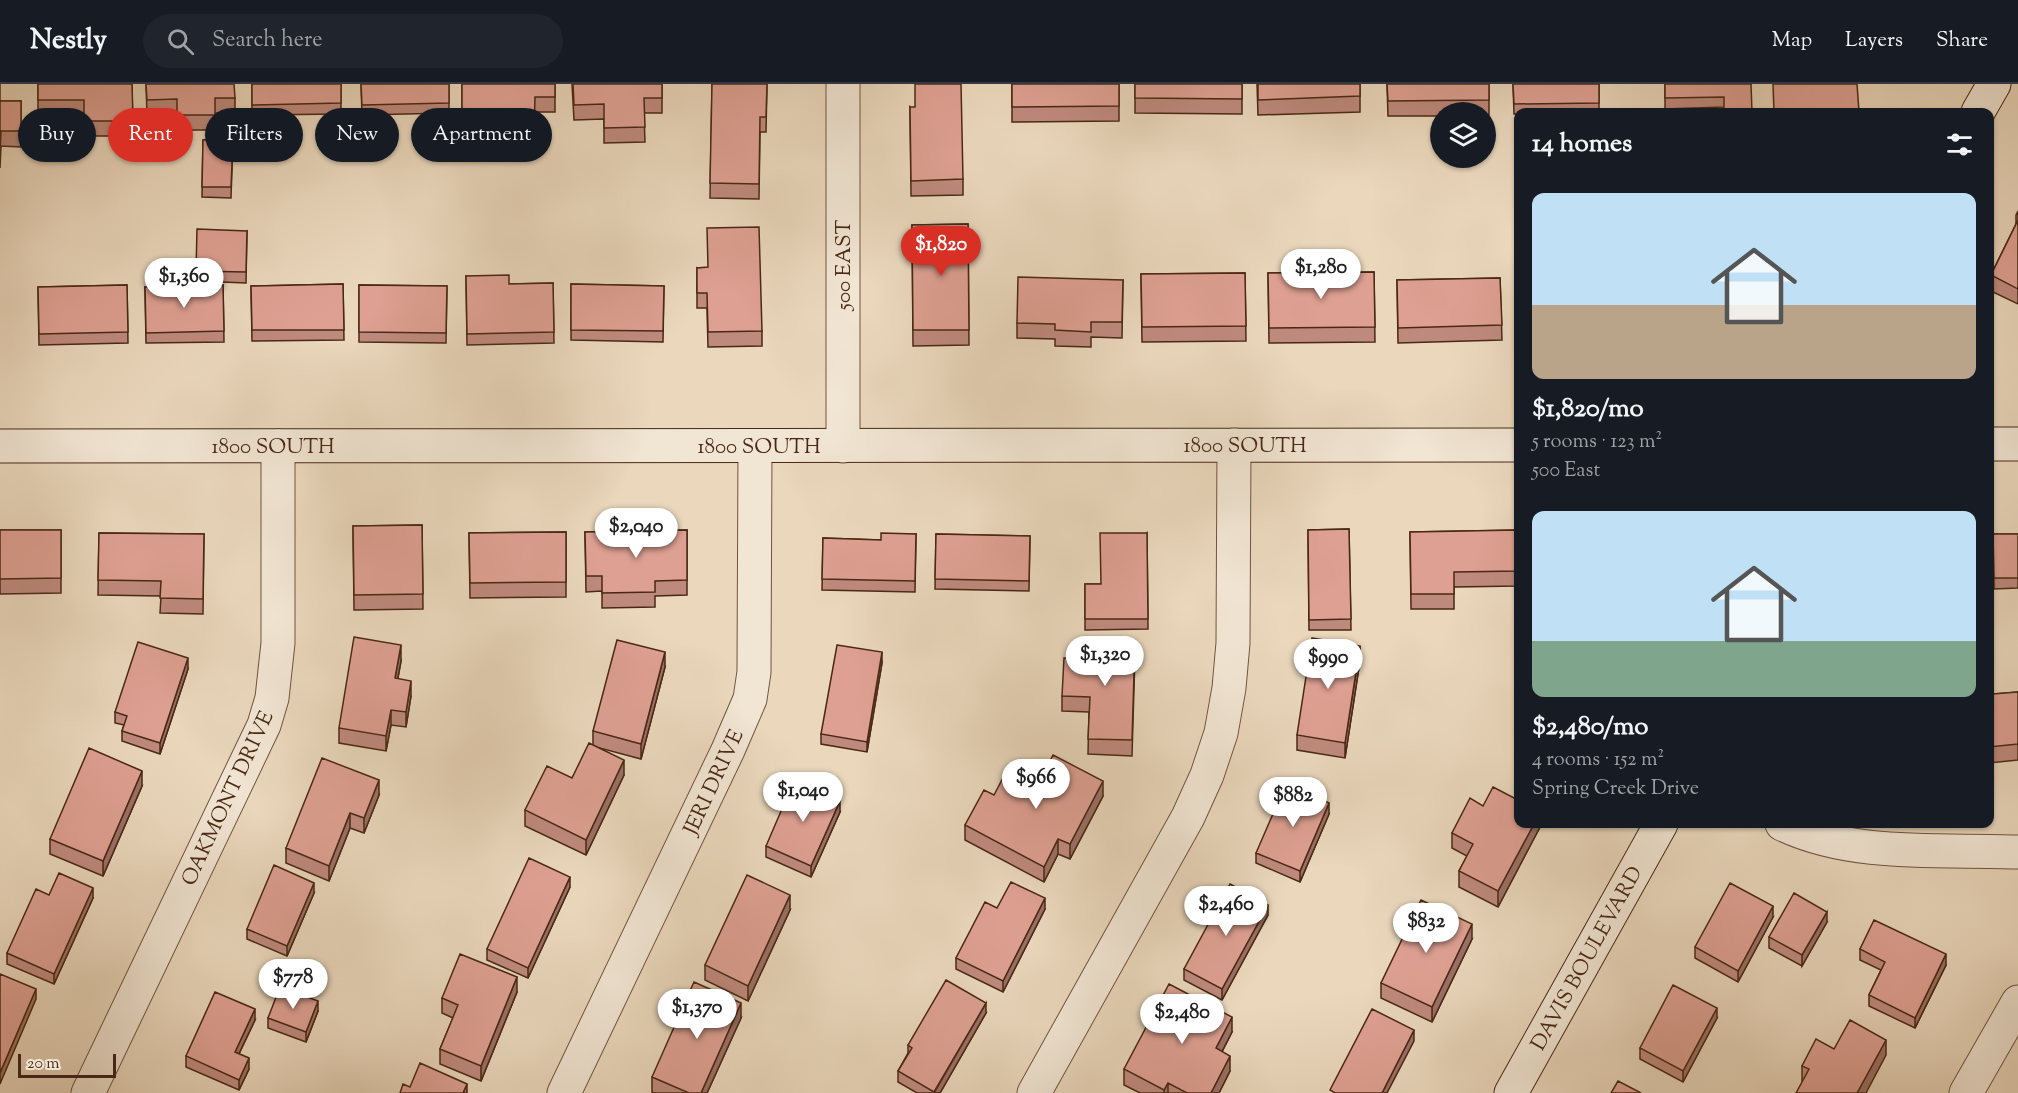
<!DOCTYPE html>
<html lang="en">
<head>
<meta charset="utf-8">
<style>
  :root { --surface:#171b24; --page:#20242c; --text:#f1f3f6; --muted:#9ea1a6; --line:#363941; --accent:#d93025 }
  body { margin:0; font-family:"Sorts Mill Goudy",serif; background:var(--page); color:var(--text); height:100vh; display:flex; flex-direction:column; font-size:22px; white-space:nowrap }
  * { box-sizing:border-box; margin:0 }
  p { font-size:20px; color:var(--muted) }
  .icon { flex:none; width:33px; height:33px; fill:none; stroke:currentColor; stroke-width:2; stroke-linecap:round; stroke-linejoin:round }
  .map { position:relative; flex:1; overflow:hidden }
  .side { position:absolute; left:1514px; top:24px; width:480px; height:720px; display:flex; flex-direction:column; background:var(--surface); border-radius:12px; box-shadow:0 2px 4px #0004 }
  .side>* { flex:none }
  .guide { position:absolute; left:18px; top:24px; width:570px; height:54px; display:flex; gap:12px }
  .fabs { position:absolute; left:1430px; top:18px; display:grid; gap:12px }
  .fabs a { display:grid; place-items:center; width:66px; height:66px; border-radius:50%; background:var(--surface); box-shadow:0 2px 4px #0004; font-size:30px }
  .scale { position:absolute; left:18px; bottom:15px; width:98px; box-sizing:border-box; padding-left:6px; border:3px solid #492815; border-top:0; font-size:16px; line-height:21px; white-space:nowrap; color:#492815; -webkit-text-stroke:4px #f1e5d3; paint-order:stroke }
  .price { position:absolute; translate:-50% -51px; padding:0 14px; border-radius:21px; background:#fff; color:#222; font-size:20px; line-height:39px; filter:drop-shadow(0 2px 3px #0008) }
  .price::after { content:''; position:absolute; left:50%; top:36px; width:18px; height:14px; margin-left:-9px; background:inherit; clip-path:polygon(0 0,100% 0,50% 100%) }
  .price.current { background:var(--accent); color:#fff }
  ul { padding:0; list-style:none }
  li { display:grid; align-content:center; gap:12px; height:318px; padding:0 18px }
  li span { display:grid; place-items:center; height:186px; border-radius:12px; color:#555 }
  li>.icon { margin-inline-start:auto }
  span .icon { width:108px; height:108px; fill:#fffc; stroke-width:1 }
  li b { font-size:26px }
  h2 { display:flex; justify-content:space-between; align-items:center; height:72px; padding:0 18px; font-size:26px }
  .chip { padding:0 21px; border-radius:27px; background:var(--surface); box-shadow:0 2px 4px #0004; font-size:21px; line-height:54px }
  .chip.current { background:var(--accent); color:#fff }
  header { display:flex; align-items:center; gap:36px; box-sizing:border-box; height:84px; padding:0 30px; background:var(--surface); border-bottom:2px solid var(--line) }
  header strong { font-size:28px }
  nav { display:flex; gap:33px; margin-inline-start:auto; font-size:21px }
  .search { width:420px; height:54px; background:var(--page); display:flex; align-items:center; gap:15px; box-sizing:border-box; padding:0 21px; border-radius:33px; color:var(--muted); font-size:22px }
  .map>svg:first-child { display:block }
</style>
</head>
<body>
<header>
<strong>Nestly</strong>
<div class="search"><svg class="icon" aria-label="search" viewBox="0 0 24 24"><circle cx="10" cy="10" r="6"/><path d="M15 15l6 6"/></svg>Search here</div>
<nav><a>Map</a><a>Layers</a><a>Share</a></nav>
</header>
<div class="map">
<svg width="2018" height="1009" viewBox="0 0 2018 1009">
  <rect width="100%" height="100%" fill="#ead7bc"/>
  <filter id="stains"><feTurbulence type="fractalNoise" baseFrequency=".00333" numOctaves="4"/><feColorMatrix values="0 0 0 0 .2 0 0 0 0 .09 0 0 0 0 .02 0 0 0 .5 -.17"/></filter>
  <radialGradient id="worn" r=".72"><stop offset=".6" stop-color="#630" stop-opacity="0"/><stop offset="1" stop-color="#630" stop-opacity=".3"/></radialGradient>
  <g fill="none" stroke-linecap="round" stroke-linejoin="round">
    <defs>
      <path id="street" d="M843,362V0
        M1782,740C1853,774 1941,765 2018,768
        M88,1009L264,641L272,614L278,559V362
        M564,1009L728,666L750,615L754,588L755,362
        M1034,1009L1188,733L1207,691L1221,649L1229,604L1233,559L1234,361
        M1966,1009L2018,918"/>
      <path id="secondary" d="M1978,28L1994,0
        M1989,360H2018
        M0,362L1518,361
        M1511,1009L1661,740"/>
    </defs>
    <use href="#street" stroke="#71543f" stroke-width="35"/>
    <use href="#secondary" stroke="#492815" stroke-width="35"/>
    <use href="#street" stroke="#f1e5d3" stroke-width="33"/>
    <use href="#secondary" stroke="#f1e5d3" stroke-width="33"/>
  </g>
  <path fill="#bf8a7e" stroke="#492815" stroke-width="1.5" d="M0,0V17H21V63L1,62L0,84Z
    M38,0H132L133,52H84V31H38Z
    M146,0L235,14V29H215V46H177V30L147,31Z
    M252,0H341V30L252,31Z
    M361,0H449V29L362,31Z
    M462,0H555V28H535L534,64L462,63Z
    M572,0H662V29H644L645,58L604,59V35L574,36Z
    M712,0H767L766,48H760L759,115L710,114Z
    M1012,0H1119V37L1012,38Z
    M1135,0H1242V30L1135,29Z
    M1257,0H1360V28L1258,31Z
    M1387,0H1489V31H1485V28H1440V32H1388Z
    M1513,0H1599V28H1518V30H1514Z
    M1665,0H1751L1724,23L1665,25Z
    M910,23L963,95V111L911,112Z
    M203,56H233L231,114L202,113Z
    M2018,127V220L1991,207V191L2016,140V131Z
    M968,140L969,261L913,262L912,141Z
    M247,147L246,199L196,197V187Z
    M697,184L762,247V262L708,263L707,224H697Z
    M1374,188L1375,258L1269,259L1268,189Z
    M1245,189L1246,257L1142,258L1141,190Z
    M466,192L509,200L553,199L554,259L467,261Z
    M1500,194L1502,256L1398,259L1397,196Z
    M1123,196L1122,254L1091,253V263L1055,262V255L1017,254V239Z
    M343,200L344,256L252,257L251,202Z
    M571,200L664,202L663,258L571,256Z
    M127,201L128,259L39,261L38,203Z
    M223,201L224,258L146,259L145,203Z
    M359,201L447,202L446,259L359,258Z
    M422,441L423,525L354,526L353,442Z
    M1349,445L1351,546H1309L1308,446Z
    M0,446H61V509L0,510Z
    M687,446V511L655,512V523L602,524V507L586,508L585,448Z
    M1518,446V502L1454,503V525H1411L1410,448Z
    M566,448V513L470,514L469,449Z
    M99,449L204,450L203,530L160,529L161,512L98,511Z
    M1147,449L1148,545L1085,546V500H1101Z
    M916,450L915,508L822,506L823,454L881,456Z
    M936,450L1030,452L1029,507L935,505Z
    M1993,450H2018V504L1994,505Z
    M1135,571L1132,672L1088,670L1089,628L1062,627V612Z
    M401,577L398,594L411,612L406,643L391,641L386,667L339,659V644Z
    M1360,577L1345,674L1297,666V651Z
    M882,579L867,668L821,660V650Z
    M665,583L641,675L600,664L624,691L586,771L525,742V726L572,694L593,661V647Z
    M188,585L160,670L122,657V647L124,641L115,639V628Z
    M1989,599L1993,610L2018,608V676L1989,679Z
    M142,702L103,792L50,770V755Z
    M1036,704L1103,712L1070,775L1058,770L1044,798L965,756V741L994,711Z
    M379,711L364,749L350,744L329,797L286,779V764Z
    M840,728L811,793L766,773V762Z
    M1329,730L1300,798L1256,779V769Z
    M1540,740V743L1498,823L1459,803V787L1467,772L1452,764V749Z
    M570,803L528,894L487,876V865Z
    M314,809L287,872L247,855V845Z
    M49,811L93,814L54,900L7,880V869Z
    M997,824L1045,825L1003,908L956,885V874Z
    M790,826L748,917L705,896V881Z
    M1268,831L1222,916L1184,896V885Z
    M1773,833L1738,898L1695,874V863Z
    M1827,838L1802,882L1769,864V853Z
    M1472,855L1432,938L1381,914V899Z
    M1860,865L1946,881L1915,944L1869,922V911L1881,886L1860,876Z
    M517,908L481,997L440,980V965L453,934L442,929V914Z
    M318,927L306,958L268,944V934Z
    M986,929L940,1009H917L898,998V987L908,969V961Z
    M741,934L707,1009H654L652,1008V993Z
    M1717,934L1683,998L1640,975V964Z
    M255,936L239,970L249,985L239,1006L186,983V972Z
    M1232,948L1222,968L1230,987L1219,1009H1140L1124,1001V985Z
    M1834,965L1886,971L1802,997V982Z"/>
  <path fill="#9b7066" stroke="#492815" stroke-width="1.5" d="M401,561V577L395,609V594Z
    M1360,562V577L1345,674V659Z
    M665,568V583L641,675V660Z
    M882,568V579L867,668V658Z
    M188,574V585L160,670V659Z
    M411,597V612L406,643V628Z
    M391,626V641L386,667V652Z
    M624,676V691L586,771V756Z
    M142,687V702L103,792V777Z
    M379,696V711L364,749V734Z
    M1103,697V712L1070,775V760Z
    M840,717V728L811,793V782Z
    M1329,719V730L1300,798V787Z
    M350,729V744L329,797V782Z
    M1534,740H1540V743L1498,823V807Z
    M1058,755V770L1044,798V783Z
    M570,793V803L528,894V884Z
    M314,799V809L287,872V862Z
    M93,804V814L54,900V890Z
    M790,811V826L748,917V902Z
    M1045,814V825L1003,908V897Z
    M1268,821V831L1222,916V905Z
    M1773,822V833L1738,898V887Z
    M1827,828V838L1802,882V871Z
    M1472,840V855L1432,938V923Z
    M1946,870V881L1915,944V934Z
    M517,893V908L481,997V982Z
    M36,905V915L0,1000V989Z
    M318,917V927L306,958V948Z
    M741,919V934L707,1009H701Z
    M986,919V929L940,1009H934Z
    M1717,924V934L1683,998V987Z
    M255,925V936L235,978V968Z
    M1232,933V948L1216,979V964Z
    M1414,946V957L1387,1009H1382Z
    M1886,956V971L1866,1009H1857Z
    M1230,972V987L1219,1009H1211Z
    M249,974V985L239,1006V996Z
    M1168,999V1009H1164V1006Z
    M467,1000V1009H463Z"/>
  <path fill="#dea092" stroke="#492815" stroke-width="1.5" d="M38,0H132L133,37H84V16H38Z
    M146,0H234L235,14H215V31H177V15L147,16Z
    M252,0H341V19L252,21Z
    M361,0H449V19L362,21Z
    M462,0H555V13H535L534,49L462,47Z
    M573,0H662V14H644L645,43L604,44V20L574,21Z
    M712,0H767L766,33H760L759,100L710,99Z
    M915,0H961L963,95L911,97L910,23H915Z
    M1012,0H1119V22L1012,23Z
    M1135,0H1242V15L1135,14Z
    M1258,0H1360V12L1258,16Z
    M1387,0H1489V16L1388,17Z
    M1513,0H1599V19L1514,20Z
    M1665,0H1751L1752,28H1724V13L1665,14Z
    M1773,0H1857L1859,28H1774Z
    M0,17H21V47H1L0,69Z
    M203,56H233L231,103H202Z
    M2018,136V205L1991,191Z
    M968,140L969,246H913L912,141Z
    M759,143L762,247L708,248L707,209H697V184L708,183L707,144Z
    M197,145L247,147L246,188L196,187Z
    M1374,188L1375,243L1269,244L1268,189Z
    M1245,189L1246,242L1142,243L1141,190Z
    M509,191V200L553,199L554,248L467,250L466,192Z
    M1018,193L1123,196L1122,238H1091V248L1055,246V240L1017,239Z
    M1500,194L1502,241L1398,244L1397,196Z
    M343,200L344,246H252L251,202Z
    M571,200L664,202L663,247L571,246Z
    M127,201L128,248L39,250L38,203Z
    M223,201L224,247L146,249L145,203Z
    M359,201L447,202L446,249L359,248Z
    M422,441L423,510L354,511L353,442Z
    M1349,445L1351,535L1309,536L1308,446Z
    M0,446H61V494L0,495Z
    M687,446V496L655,497V508L602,509V492H586L585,448Z
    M1518,446V487L1454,488V510H1411L1410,448Z
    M566,448V498L470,499L469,449Z
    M99,449L204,450L203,515L160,514L161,497L98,496Z
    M881,449L916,450L915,497L822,495L823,454L881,456Z
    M1100,449H1147L1148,535H1085V500H1101Z
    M936,450L1030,452L1029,497L935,495Z
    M1993,450H2018V494H1994Z
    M354,553L401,561L395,594L411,597L406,628L391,626L386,652L339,644Z
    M1089,554L1135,556L1132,656L1088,655L1090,613L1062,612L1064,574L1088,575Z
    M1312,554L1360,562L1345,659L1297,651Z
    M617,556L665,568L641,660L593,647Z
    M138,558L188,574L160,659L122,647L127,632L115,628Z
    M837,561L882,568L867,658L821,650Z
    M1989,599H1992L1993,610L2018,608V660L1989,663Z
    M589,659L624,676L586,756L525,726L547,682L572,694Z
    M89,664L142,687L103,777L50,755Z
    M1053,671L1103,697L1070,760L1058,755L1044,783L965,741L984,706L994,711L1006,688L1036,704Z
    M322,674L379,696L364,734L350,729L329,782L286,764Z
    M794,697L840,717L811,782L766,762Z
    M1286,700L1329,719L1300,787L1256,769Z
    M1493,703L1518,716V740H1534L1498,807L1459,787L1473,760L1452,749L1470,714L1483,722Z
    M529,774L570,793L528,884L487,865Z
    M274,781L314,799L287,862L247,845Z
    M59,789L93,804L54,890L7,869L36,805L49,811Z
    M747,791L790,811L748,902L705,881Z
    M1011,798L1045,814L1003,897L956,874L985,818L997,824Z
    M1730,799L1773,822L1738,887L1695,863Z
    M1230,800L1268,821L1222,905L1184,885Z
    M1794,809L1827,828L1802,871L1769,853Z
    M1421,816L1472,840L1432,923L1381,899Z
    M1874,836L1946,870L1915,934L1869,911L1885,878L1860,865Z
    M460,870L517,893L481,982L440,965L458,921L442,914Z
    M0,890L36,905L0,989Z
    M946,896L986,919L934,1008L898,987L912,964L908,961Z
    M694,898L741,919L701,1009H689L652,993Z
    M1169,900L1232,933L1216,964L1230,972L1211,1009H1187L1168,999L1164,1006L1124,985Z
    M1673,901L1717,924L1683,987L1640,964Z
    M280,903L318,917L306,948L268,934Z
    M215,908L255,925L235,968L249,974L239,996L186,972Z
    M1372,925L1414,946L1382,1009H1335L1330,1006Z
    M1850,936L1886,956L1857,1009H1796L1809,985L1802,982L1816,955L1834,965Z
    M420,979L467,1000L463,1009H400L403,1000L410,1003Z
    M1618,997L1641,1009H1611Z"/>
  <g text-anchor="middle" stroke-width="5" stroke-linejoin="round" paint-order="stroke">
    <g font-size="21" fill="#492815" stroke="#f1e5d3">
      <text transform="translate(843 181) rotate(-90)" y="7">500 EAST</text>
      <text x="1245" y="368">1800 SOUTH</text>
      <text x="273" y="369">1800 SOUTH</text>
      <text x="759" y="369">1800 SOUTH</text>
      <text transform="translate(713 698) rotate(-65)" y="7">JERI DRIVE</text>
      <text transform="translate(227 714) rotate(-65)" y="7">OAKMONT DRIVE</text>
      <text transform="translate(1586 874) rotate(-61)" y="7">DAVIS BOULEVARD</text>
    </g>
  </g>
  <rect width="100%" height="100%" filter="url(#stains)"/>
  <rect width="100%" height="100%" fill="url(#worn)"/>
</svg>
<div class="fabs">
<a><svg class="icon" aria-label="layers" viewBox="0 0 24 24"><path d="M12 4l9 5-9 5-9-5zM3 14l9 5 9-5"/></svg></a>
</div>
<div class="scale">20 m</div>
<b class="price current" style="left:941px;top:193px">$1,820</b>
<b class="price" style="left:1321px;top:216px">$1,280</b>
<b class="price" style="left:184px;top:225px">$1,360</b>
<b class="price" style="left:636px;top:475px">$2,040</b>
<b class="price" style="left:1105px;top:603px">$1,320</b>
<b class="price" style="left:1328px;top:606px">$990</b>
<b class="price" style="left:1036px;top:726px">$966</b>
<b class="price" style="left:803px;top:739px">$1,040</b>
<b class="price" style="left:1293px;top:744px">$882</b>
<b class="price" style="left:1226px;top:853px">$2,460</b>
<b class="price" style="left:1426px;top:870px">$832</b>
<b class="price" style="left:293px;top:926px">$778</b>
<b class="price" style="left:697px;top:956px">$1,370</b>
<b class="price" style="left:1182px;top:961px">$2,480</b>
<div class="guide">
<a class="chip">Buy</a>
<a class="chip current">Rent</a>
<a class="chip">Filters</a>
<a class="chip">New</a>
<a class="chip">Apartment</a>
</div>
<section class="side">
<h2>14 homes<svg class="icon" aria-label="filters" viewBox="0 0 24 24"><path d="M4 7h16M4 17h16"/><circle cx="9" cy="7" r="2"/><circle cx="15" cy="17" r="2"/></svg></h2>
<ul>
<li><span style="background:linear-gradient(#bfe0f5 60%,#b9a48a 0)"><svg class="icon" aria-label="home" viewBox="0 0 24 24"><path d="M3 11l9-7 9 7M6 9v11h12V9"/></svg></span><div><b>$1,820/mo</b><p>5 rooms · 123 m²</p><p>500 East</p></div></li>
<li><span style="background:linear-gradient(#bfe0f5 70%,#7fa58c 0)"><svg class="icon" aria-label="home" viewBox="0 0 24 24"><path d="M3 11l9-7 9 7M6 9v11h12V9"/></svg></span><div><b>$2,480/mo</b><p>4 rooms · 152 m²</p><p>Spring Creek Drive</p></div></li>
</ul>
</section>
</div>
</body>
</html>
